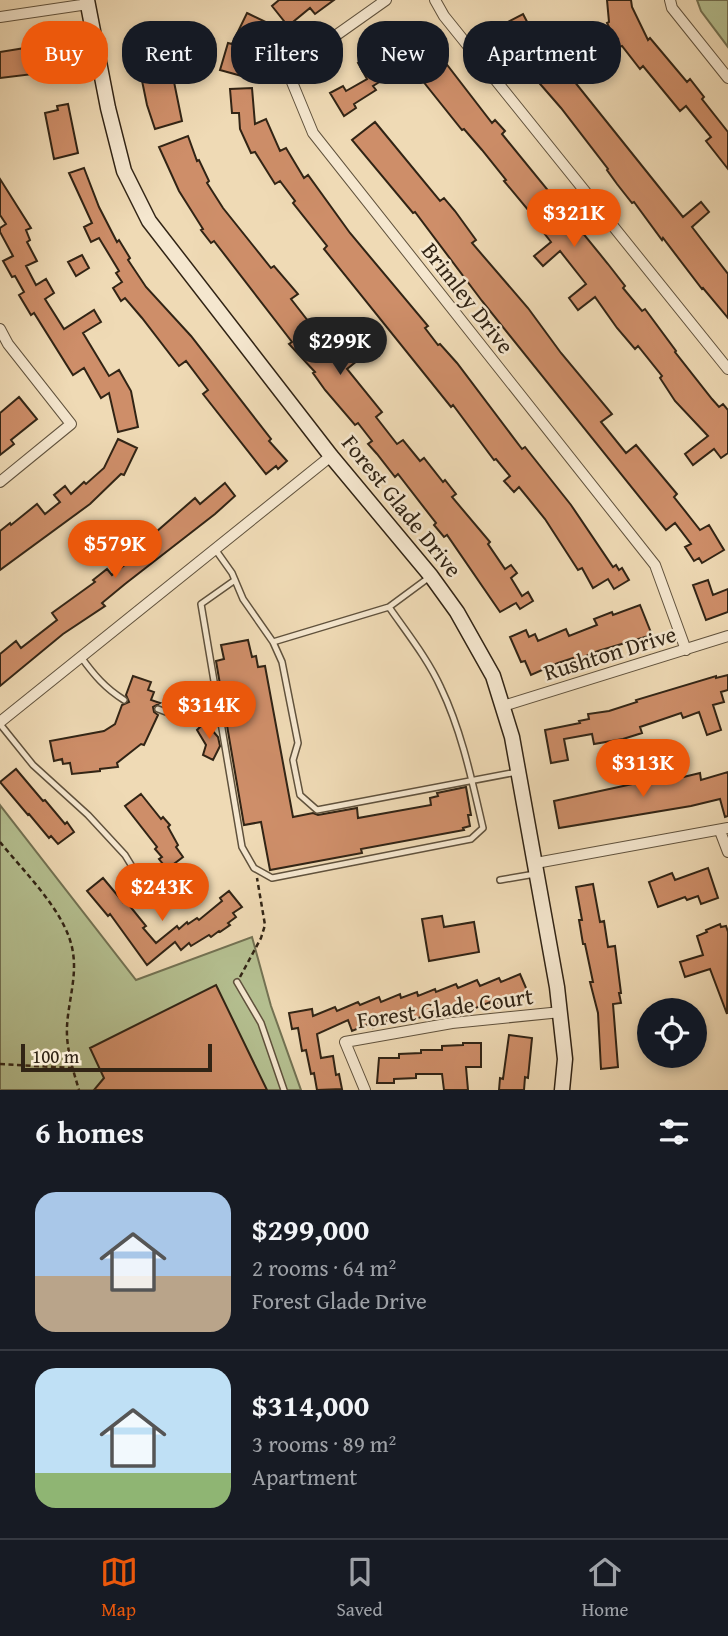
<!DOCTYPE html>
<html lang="en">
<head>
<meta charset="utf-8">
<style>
  :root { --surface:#171b24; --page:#242831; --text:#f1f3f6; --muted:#9ea1a6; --line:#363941; --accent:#ea580c }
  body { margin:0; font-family:"Gentium Book Plus",serif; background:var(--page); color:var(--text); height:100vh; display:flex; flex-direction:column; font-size:26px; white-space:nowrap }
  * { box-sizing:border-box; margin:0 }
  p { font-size:23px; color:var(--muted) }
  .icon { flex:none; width:38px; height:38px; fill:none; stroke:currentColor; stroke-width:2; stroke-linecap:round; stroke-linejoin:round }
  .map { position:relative; height:1090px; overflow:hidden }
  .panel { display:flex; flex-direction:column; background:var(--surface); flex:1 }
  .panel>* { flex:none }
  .hud { position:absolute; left:21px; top:21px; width:686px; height:63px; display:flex; gap:14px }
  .tools { position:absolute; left:637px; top:998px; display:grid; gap:14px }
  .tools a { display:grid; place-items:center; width:70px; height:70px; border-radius:50%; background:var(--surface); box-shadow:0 4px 10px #0003; font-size:35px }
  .scale { position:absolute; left:21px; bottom:18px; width:191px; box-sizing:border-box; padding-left:7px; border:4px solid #312415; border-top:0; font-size:19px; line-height:24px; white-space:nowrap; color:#312415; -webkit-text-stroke:5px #f5e7cf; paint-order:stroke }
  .price { position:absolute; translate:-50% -60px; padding:0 16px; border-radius:24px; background:var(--accent); color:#fff; font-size:23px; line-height:46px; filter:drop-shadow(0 2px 4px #0008) }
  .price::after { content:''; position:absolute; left:50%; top:42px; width:21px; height:16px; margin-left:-10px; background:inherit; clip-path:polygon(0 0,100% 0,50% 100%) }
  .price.active { background:#222; color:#fff }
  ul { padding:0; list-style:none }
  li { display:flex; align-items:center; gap:21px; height:175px; padding:0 35px }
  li+li { border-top:2px solid var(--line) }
  li span { display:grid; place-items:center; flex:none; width:196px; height:140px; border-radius:21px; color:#555 }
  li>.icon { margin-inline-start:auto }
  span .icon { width:84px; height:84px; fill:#fffc; stroke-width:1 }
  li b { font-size:30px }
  h2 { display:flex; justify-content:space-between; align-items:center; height:84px; padding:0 35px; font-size:30px }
  .pill { padding:0 24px; border-radius:28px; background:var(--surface); box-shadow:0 4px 10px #0003; font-size:24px; line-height:63px }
  .pill.active { background:var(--accent); color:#fff }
  .tab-bar { display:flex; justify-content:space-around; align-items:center; height:98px; border-top:2px solid var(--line); background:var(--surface); font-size:19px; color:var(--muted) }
  .tab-bar a { display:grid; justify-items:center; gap:4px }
  .tab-bar .active { color:var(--accent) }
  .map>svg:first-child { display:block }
</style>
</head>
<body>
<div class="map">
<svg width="728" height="1090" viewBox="0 0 728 1090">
  <rect width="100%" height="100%" fill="#efdab5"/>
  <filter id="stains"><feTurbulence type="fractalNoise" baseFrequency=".00286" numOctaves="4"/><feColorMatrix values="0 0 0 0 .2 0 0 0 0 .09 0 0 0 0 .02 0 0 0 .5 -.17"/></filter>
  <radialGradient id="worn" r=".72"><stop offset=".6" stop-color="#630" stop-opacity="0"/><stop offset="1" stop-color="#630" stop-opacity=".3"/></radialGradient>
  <path fill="#b5c091" stroke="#737253" stroke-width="2" d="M697,0H728V47L701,11Z
    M0,805L136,980L252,937L271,1006L301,1090H0Z"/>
  <path fill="#ce8e69" stroke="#312415" stroke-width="2" d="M279,0H334L315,14L310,8L288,26L272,6Z
    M607,0H631L632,7L648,40L650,38L687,82L690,79L704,97L702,99L728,132V169L706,141L711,137L686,106L680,111L643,66L640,69L622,46L619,47L607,23L609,22Z
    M247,13L272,25L261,49L259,48L249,78L220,70L228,43L232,44Z
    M523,14L535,37L538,35L553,57L554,56L683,217L701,202L709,212L692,227L728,274V318L703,288L702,289L663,238L662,240L634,202L632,203L617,184L607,170L608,169L561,108L528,70L526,71L511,48L509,49L501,33L503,32L500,26Z
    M409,23L427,48L431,44L492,123L495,120L505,131L502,134L608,264L625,286L623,288L642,311L645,309L676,351L675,352L712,399L719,407L723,404L728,410V453L721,458L714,449L693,465L685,454L708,436L675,401L660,378L662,376L638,346L635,349L617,328L595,297L578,310L569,298L586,284L560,251L543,266L534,256L551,242L537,224L539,223L504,181L506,180L482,150L464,129L462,130L414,70L425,62L408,41L397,50L388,38Z
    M160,27L162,34L164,33L182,121L155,129L147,105L132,32Z
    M62,42L66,76L50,78L49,72L0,78V52Z
    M374,57L386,78L373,86L376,90L354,104L356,108L344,116L330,93L343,86L346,91L367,79L358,63L367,58L368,60Z
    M252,88L255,124L266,119L280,151L286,148L304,178L308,175L350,233L428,326L425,328L438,345L440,344L457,363L522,449L525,447L571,505L613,567L616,565L619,570L622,568L629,580L614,589L608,579L593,588L582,568L578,570L545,519L519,487L514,492L504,481L510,476L496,459L494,460L453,405L451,407L324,249L327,246L293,203L295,201L280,181L275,184L255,152L251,153L240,129L239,113H232L230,89Z
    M68,104L78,153L54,159L45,113L58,110L57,106Z
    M375,122L440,201L444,198L455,211L476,240L472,243L528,308L561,353L612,414L601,422L626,453L636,445L677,494L674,497L700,530L709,525L724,550L702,563L699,558L694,561L685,547L691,544L675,523L666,530L482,301L415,212L413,213L352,140Z
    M188,136L197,161L199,160L209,181L207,183L223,208L271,268L274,266L298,294L291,299L312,326L313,325L341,357L360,342L368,352L347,369L382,412L376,417L397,444L403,440L420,461L424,458L443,482L445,480L456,494L452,497L490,542L488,544L505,569L511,565L517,573L511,578L522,596L528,592L533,601L520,609L516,603L500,612L447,535L444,537L434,525L436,523L398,474L395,477L377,454L368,444L372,441L358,423L355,425L325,390L313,373L315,372L289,344L292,342L214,241L211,243L201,230L203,229L179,191L159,147Z
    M84,168L99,207L117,242L119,240L130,258L128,260L146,287L191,336L271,439L269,441L287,461L278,469L276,466L266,474L203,394L208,390L186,361L179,366L142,318L125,298L121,301L113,288L122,282L116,273L119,271L99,238L91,242L84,227L92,223L69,173Z
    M0,179L31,228L26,230L30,240L27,242L37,261L26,266L36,285L46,279L54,293L45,299L64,329L94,310L101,322L83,333L109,376L119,370L131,391L138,427L118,432L109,393L101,398L84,368L73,375L34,313L31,315L19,295L24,292L15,276L12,277L3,261L13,256L0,232V228L6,224L0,215Z
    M82,255L89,268L76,276L68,262Z
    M19,397L37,419L11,440L14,444L0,455V413Z
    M118,439L137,448L124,475L121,474L90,504L0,570V531L10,523L11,525L37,504L45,514L60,502L54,495L65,486L71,494L84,482L86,484L104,468Z
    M225,483L235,496L215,514L125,584L102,603L105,606L63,634L0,686V654L16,641L21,648L57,620L52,613L95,582L93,580L107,569L112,575L146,548L141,541L147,537L144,533L152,527L156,532L195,498L200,504Z
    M708,580L713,595L728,589V612L706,620L693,585Z
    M640,605L652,635L598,651L574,661L573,658L558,663L531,675L525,661L521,662L510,637L526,630L529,637L535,634L538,641L566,629L569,636L597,625L594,619L612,612L613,615Z
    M248,640L252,657L256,656L258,667L265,666L293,817L313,813L318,815L357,808L358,818L431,805L430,798L438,796L437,793L466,787L471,815H468L470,826L463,828L464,830L361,849L362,853L270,870L261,822L244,825L216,661L224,659L221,645Z
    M728,675V690L721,692L724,702L713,705L721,730L707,735L699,712L683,718L681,713L640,727L642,733L623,739L594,744L592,734L564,739L568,760L551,763L545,730L580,723L579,721L589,719L588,714L609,711L637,702L636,700L716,676V678Z
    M133,676L151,682L148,690L154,692L151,700L160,703L153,707L154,712L158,715L144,745L141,744L117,763L118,767L100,769V771L72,774L70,763L63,764L62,759L54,761L50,741L104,731L115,724L122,705L129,702L126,695Z
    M205,722L218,737L220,746L213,760L203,755L206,745L197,730Z
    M16,769L43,801L45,800L65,824L67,822L74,832L58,844L51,836L49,838L29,814L28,815L0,782Z
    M728,772V816L725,817L720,799L691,806L559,828L554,801L674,775L675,779L700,773L701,780Z
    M141,794L161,819L163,817L170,825L168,827L178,845L176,847L183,857L167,869L159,859L162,857L155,849L157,847L125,806Z
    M708,868L718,898L701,904L698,896L687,900L685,897L658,907L649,882L672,873L675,880Z
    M103,878L123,902L125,900L146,926L143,928L156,943L177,926L179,929L187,922L188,924L197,918L199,920L222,901L220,898L229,891L242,907L233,913L236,917L228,923L230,925L220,932L219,931L211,937L209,935L191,946L189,943L181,950L175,942L147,965L110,914L108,916L87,891Z
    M593,884L600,922L604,921L608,947L615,946L621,993H619L621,1003L613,1004L618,1067L601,1069L598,1013L590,982H593L585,944H583L579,920H582L576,887Z
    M442,916L444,927L474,922L479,952L429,961L422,919Z
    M720,924L721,927L726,926L728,932L727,1014L710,969L685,977L680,962L703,955L697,936L707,932L706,930Z
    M520,974L529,995L514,1002L512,997L491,1006L490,1002L471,1010L469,1005L451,1013L449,1009L432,1016L430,1013L414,1020L412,1016L394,1023L392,1019L373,1028L371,1023L352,1031L348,1020L317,1034L321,1058L333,1056L336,1075L339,1074L342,1089L317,1090L314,1073L311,1074L306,1050L302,1051L298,1028L292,1029L289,1013L312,1009L313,1016L335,1007L337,1011L358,1002L360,1005L379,997L381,1002L400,994L401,998L417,992L418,996L435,989L436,992L456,984L458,988L477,980L480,986L499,978L501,982Z
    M216,985L267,1090H94L104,1078L90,1048Z
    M509,1035L532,1038L528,1078L525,1077L524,1090H499L500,1078L503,1079Z
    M463,1043H481V1067H466L468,1090H444L442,1074H416V1078L394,1079V1083H377L379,1058H399V1054L421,1053V1050H442V1046L463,1045Z"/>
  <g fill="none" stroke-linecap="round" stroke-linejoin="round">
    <defs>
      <path id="lane" d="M215,549L232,573L243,599L273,642L282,662L298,743L293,760L300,795L317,810L517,772
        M235,580L201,604L242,847L254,868L272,878L471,839L483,828C472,781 462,732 441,688C428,659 407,633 389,607
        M273,642L389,607L431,576
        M81,657C94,675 105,688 124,700
        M158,709L182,718
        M0,724L33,765L88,815L125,855L147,891C162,896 172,894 184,884
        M500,880L535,874
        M237,982L261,1023L284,1090"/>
      <path id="street" d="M386,0L287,70L313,133L655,565L686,650
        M435,0L444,16L728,369
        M670,0L672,8L728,78
        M0,17L88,4
        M0,329L8,344L71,424L0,482
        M503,706L728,636
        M0,722L331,456
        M720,831L728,852
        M536,863L728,828
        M365,1090L345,1042L452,1023L561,1012"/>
      <path id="secondary" d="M87,0L108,108L124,171L149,221L331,456L431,576L457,612L493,676L512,737L557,987L565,1059L562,1090"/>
    </defs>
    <use href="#lane" stroke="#60523d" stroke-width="8"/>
    <use href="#street" stroke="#60523d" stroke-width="12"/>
    <use href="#secondary" stroke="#312415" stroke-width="17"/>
    <path stroke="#312415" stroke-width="2.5" stroke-dasharray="5 3.5" stroke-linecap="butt" d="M0,842C24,872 68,914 73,953C77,977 68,1003 67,1027C66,1048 73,1070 79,1090
      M240,977L261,938L265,925L257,878
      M0,1064L72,1068"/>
    <use href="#lane" stroke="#f5e7cf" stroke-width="5"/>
    <use href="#street" stroke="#f5e7cf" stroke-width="10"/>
    <use href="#secondary" stroke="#f5e7cf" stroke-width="14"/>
  </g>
  <g text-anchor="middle" stroke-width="5" stroke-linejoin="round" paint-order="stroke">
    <g font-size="23" fill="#312415" stroke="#f5e7cf">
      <text transform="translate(468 298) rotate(52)" y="8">Brimley Drive</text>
      <text transform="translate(402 506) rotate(51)" y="8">Forest Glade Drive</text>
      <text transform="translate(610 653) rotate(-17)" y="8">Rushton Drive</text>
      <text transform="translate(445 1008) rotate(-8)" y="8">Forest Glade Court</text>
    </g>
  </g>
  <rect width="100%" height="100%" filter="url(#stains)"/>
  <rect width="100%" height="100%" fill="url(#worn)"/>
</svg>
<div class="tools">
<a><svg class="icon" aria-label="locate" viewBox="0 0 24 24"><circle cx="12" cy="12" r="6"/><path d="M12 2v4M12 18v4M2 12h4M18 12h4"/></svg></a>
</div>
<div class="scale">100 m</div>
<b class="price" style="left:574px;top:249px">$321K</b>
<b class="price active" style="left:340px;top:377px">$299K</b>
<b class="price" style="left:115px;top:580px">$579K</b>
<b class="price" style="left:209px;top:741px">$314K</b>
<b class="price" style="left:643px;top:799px">$313K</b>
<b class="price" style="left:162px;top:923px">$243K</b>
<div class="hud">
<a class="pill active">Buy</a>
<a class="pill">Rent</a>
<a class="pill">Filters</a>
<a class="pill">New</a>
<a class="pill">Apartment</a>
</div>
</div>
<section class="panel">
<h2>6 homes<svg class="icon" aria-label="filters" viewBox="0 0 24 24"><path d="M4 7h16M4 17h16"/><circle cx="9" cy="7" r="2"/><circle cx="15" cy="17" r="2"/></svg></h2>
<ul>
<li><span style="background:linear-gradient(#a9c7e8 60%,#b9a48a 0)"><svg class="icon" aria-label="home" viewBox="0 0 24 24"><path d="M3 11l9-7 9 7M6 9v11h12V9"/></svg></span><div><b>$299,000</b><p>2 rooms · 64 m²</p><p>Forest Glade Drive</p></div></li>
<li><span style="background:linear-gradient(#bfe0f5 75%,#8fb573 0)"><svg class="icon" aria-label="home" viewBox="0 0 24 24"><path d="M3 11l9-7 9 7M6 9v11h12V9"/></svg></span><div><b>$314,000</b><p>3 rooms · 89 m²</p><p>Apartment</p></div></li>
</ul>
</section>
<nav class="tab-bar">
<a class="active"><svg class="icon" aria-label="map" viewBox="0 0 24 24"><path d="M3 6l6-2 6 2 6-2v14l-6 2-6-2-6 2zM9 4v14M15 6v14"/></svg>Map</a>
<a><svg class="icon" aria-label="saved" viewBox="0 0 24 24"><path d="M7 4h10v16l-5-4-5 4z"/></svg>Saved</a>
<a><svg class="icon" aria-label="home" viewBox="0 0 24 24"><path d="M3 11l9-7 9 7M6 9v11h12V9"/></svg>Home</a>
</nav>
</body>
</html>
